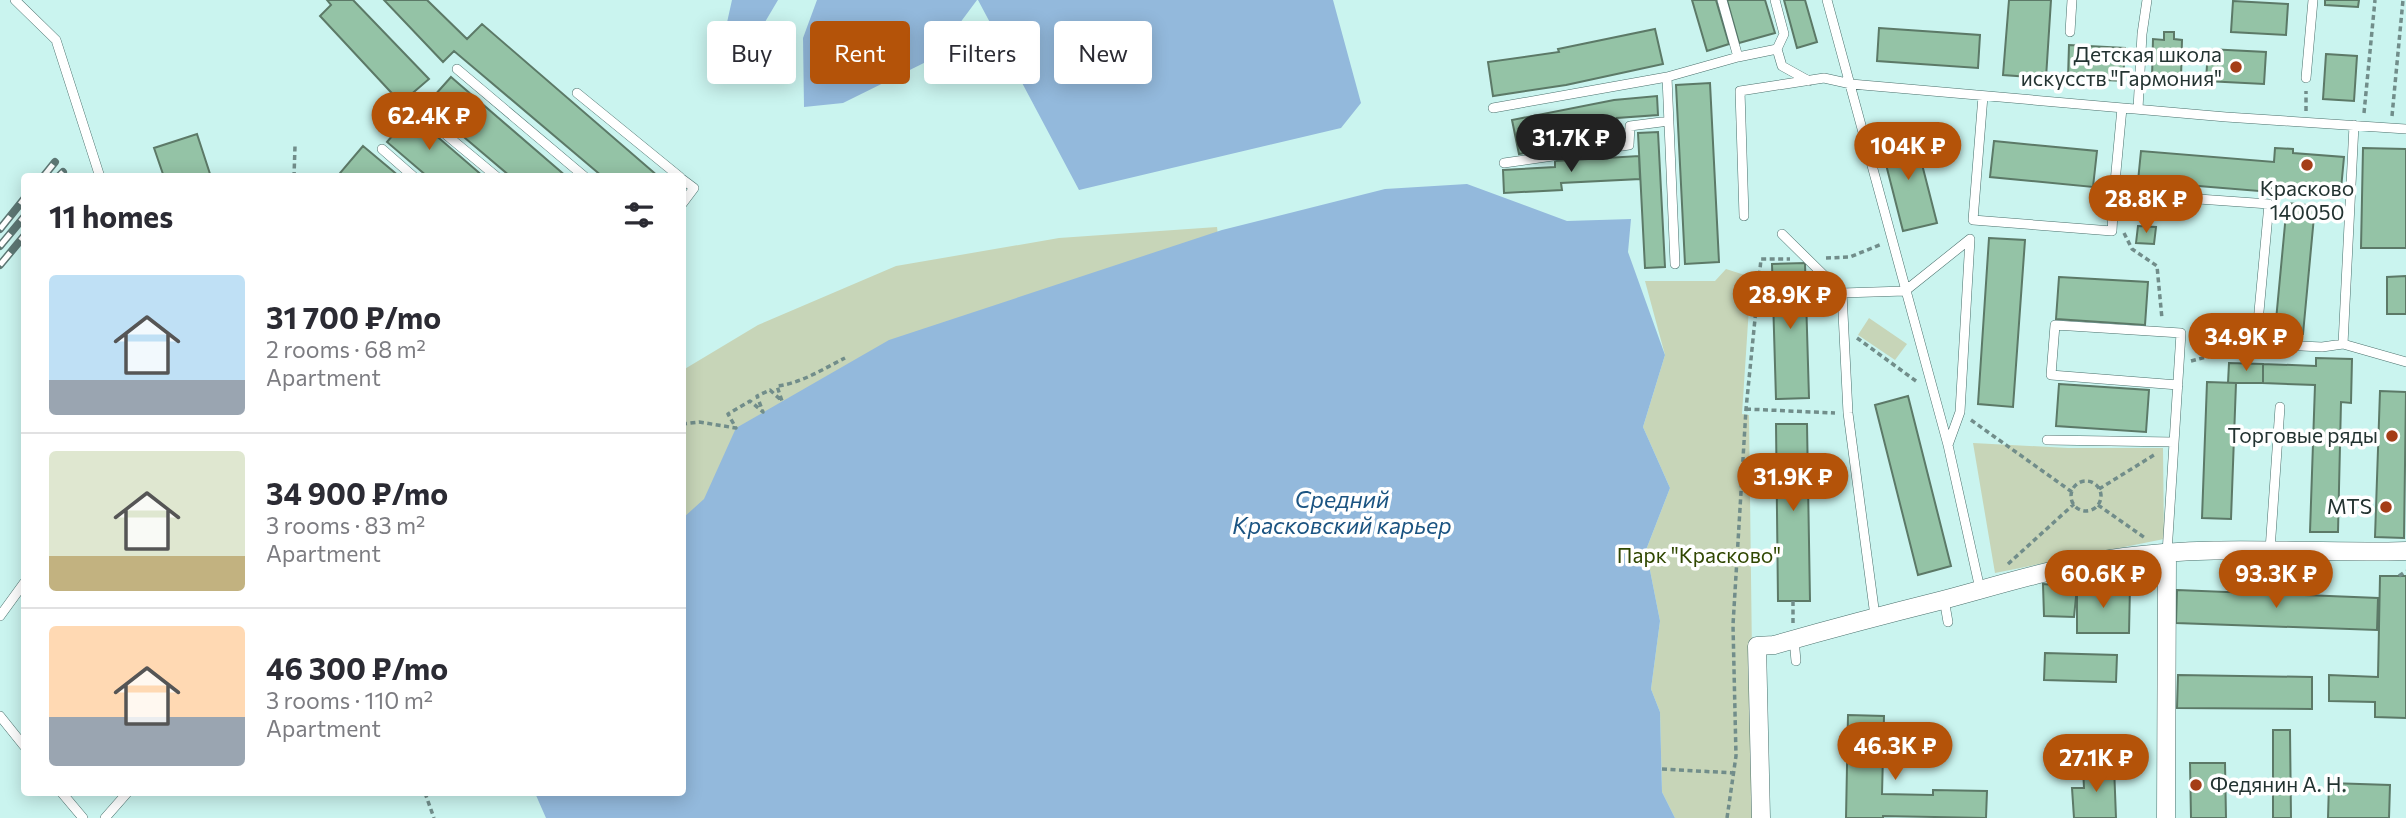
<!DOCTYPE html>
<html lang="en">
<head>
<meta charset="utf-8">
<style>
  :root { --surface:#fff; --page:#f7f7f7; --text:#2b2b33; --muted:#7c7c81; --line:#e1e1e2; --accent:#b45309 }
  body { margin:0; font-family:Commissioner,sans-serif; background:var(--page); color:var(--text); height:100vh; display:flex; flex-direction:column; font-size:26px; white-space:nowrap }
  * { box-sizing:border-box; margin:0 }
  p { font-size:23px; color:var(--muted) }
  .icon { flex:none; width:38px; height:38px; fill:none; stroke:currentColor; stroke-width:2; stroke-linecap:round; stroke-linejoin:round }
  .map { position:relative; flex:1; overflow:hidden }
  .drawer { position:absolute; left:21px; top:173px; width:665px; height:623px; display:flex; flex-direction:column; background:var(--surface); border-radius:7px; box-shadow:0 4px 18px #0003 }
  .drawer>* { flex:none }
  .banner { position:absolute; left:707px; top:21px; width:665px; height:63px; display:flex; gap:14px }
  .price { position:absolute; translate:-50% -60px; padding:0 16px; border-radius:24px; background:var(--accent); color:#fff; font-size:23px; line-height:46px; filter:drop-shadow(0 2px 4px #0008) }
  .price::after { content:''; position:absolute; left:50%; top:42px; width:21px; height:16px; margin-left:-10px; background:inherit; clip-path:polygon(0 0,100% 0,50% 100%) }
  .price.on { background:#222; color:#fff }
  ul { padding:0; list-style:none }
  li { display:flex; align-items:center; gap:21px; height:175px; padding:0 28px }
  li+li { border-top:2px solid var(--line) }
  li span { display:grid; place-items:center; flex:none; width:196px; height:140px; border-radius:7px; color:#555 }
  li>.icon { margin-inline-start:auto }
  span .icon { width:84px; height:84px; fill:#fffc; stroke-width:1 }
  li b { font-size:30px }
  h2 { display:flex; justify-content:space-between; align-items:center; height:84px; padding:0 28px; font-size:30px }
  .chip { padding:0 24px; border-radius:7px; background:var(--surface); box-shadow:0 4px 18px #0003; font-size:24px; line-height:63px }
  .chip.on { background:var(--accent); color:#fff }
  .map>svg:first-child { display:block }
</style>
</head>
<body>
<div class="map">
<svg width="2406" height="818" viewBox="0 0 2406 818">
  <rect width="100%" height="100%" fill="#caf4ef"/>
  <path fill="#c7d5b8" d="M1217,227L1218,236L708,501L683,528V370L758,325L896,266L1059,238Z
    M1726,269L1751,277L1742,414L1749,415L1754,818H1675L1662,792L1660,712L1651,689L1660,621L1646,550L1670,488L1643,427L1665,355L1645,281H1715Z
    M1869,318L1907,344L1895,360L1858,335Z
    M1973,443L2068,448H2163L2164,539L1995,573Z"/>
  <path fill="#93b9dc" d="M732,0H778L765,22L722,45Z
    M817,0H977L934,58L843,103L804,107L803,38Z
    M978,0H1333L1361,103L1341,128L1079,190Z
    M1467,184L1567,221L1631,219L1628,252L1665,355L1643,427L1670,488L1646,550L1660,621L1651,689L1660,712L1662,792L1675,818H546L535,793H682L683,518L704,499L736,428L889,340L1222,230L1385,189Z"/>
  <path fill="#94c3a6" stroke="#5c7967" stroke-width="2" d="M327,0H353L429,79L401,103L320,16L331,5Z
    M384,0H427L467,39L482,24L659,177H603L454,51L443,62Z
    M1692,0H1716L1729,44L1707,51Z
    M1727,0H1765L1775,33L1739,43Z
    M1784,0H1805L1817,42L1797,48Z
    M2009,0H2051L2046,78L2003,75Z
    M2325,0H2359L2358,7L2325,5Z
    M2233,1L2288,4L2286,35L2231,32Z
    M1879,28L1980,35L1978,68L1877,61Z
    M1655,29L1663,64L1566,85L1493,96L1488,62L1559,52L1558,49Z
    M2164,32H2174V39L2182,40L2181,79L2152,78L2153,39L2164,40Z
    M2069,45L2125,48L2123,81L2068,78Z
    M2208,49L2266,52L2264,84L2206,81Z
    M2326,54L2357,56L2354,101L2323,99Z
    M451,77L567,177H511L426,105Z
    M1710,83L1719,262L1685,264L1676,85Z
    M1657,96L1658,115L1617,118L1621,134L1519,154L1512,120L1614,100Z
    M411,114L484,177H428L387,142Z
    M1658,132L1665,267L1645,268L1638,133Z
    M1914,133L1937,223L1903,231L1880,141Z
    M197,134L211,177H164L154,148Z
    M1994,141L2097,151L2093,187L1990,177Z
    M363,146L400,177H345L340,173Z
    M2275,148L2293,149V153L2344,157L2341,189L2272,184L2271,192L2138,181L2141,151L2274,162Z
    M2363,148L2406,149V248H2361Z
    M1639,156L1640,179L1561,183L1562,190L1504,193L1503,170L1555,167V161Z
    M2287,203L2315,206L2303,334L2275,331Z
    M2138,226L2156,227L2154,244L2136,243Z
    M1989,238L2025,240L2013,407L1978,404Z
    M1805,263L1809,398L1776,399L1772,264Z
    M2406,276V314H2387V277Z
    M2059,277L2148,282L2145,325L2056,319Z
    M2316,358L2352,359L2351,403L2341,402L2338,532H2310L2315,385L2263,383V364L2316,366Z
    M2229,363L2263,364V383H2228Z
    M2207,382L2236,383L2231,519L2202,518Z
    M2059,384L2149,390L2146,432L2056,426Z
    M2380,391L2406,392L2404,538L2375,537Z
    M1908,396L1951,566L1918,575L1875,405Z
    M1776,424H1807L1810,601H1778Z
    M2380,576H2406V718L2375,717V702L2329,701V675L2378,677Z
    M2043,584L2077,587L2074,617L2044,616Z
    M2130,586L2129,633H2077V587Z
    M2177,590L2378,598L2377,630L2176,623Z
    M2045,653L2117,655L2116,682L2044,680Z
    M2178,675L2312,677V709L2177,708Z
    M1848,715L1884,716L1882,794L1933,795V790L1987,791L1986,818L1883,816V818H1846Z
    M2273,730H2290L2291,818H2273Z
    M2190,763H2225L2226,818H2191Z
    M2114,766L2116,818H2074L2072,788H2084L2083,768Z
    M2329,783L2390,785L2389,818H2328Z"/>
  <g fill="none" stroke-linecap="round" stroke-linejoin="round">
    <defs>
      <path id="lane" d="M15,0L56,40L100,177
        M1722,0L1738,57L1777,49
        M1775,0L1784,34L1777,49L1782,66L1809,81
        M1827,0L1948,445L1980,589
        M2070,32L2072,0
        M457,69L585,177
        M1667,77L1675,264
        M2306,78L2313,0
        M577,93L680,177
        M1983,96L1973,220L2112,231L2114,193
        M1493,108L1667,77L1738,57
        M2122,108L2114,193L2269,204L2256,344L2322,347L2343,344
        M2138,109L2142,34L2147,0
        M432,123L497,177
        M2354,125L2343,344L2406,362
        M382,149L414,177
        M1504,163L1629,145L1630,126L1669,121
        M682,179L694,188L682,204
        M1744,216L1740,91L1824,78L1851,84L2226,117L2406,129
        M1782,234L1842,293
        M2047,440L2174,442
        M2270,550L2280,407
        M2167,553L2181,333L2055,325L2051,375L2178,385
        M1944,599L1948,622
        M0,616L24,583
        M1875,616L1848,413L1842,293L1905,291L1970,239L1960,412L1948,445
        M1794,639L1796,661
        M0,716L24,746
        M62,793L83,818
        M105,818L127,793"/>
      <path id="street" d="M1761,818L1757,646L1774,645C1830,629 1887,614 1943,600C2003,584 2063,565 2124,557C2217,544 2313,554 2406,551
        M2166,818L2167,553"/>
    </defs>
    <use href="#lane" stroke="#4a706c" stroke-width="10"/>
    <use href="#street" stroke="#4a706c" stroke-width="19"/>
    <path stroke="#718d8a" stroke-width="3.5" stroke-dasharray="5 3.5" stroke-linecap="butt" d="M2306,111V91
      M2364,113L2375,0
      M2392,116L2403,0
      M294,177L295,146
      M2280,197L2284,194L2337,198
      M2124,233L2132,249L2157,266L2162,319
      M1826,258L1850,257L1882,244
      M1857,338L1916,381
      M2191,361L2245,347
      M1746,409L1835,413
      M1971,420L2072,492
      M682,424L699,422L736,428L728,414L750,401L763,412L757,396L770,390L782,401L777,386C802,383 823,369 845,358
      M2071 496a15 15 0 1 1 30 0a15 15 0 1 1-30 0Z
      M2099,489L2154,455
      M2098,505L2145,538
      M2008,564L2074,504
      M2399,576L2406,571
      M1793,601V624
      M1662,769L1734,773
      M425,793L434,818
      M1727,818L1736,756L1733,625L1746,409L1761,259H1790"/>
    <use href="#lane" stroke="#fff" stroke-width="9"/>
    <use href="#street" stroke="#fff" stroke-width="18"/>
    <defs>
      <path id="rail" d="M43,177L55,162
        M58,177L63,172
        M0,229L24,199
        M0,246L24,217
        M0,265L24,236"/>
    </defs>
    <use href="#rail" stroke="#5d7774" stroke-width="8"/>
    <use href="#rail" stroke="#fff" stroke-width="5" stroke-dasharray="16" stroke-linecap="butt"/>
  </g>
  <g fill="#a43e17" stroke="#fff" stroke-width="2.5">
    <circle cx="2236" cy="67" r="7"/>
    <circle cx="2307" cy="165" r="7"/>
    <circle cx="2392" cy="436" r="7"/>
    <circle cx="2386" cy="507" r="7"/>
    <circle cx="2196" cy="785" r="7"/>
  </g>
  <g text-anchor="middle" stroke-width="7" stroke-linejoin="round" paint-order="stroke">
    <g font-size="21" fill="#233331" stroke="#fff" text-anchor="end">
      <text x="2222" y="62">Детская школа<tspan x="2222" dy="24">искусств "Гармония"</tspan></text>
      <text x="2307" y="196" text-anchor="middle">Красково<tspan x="2307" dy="24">140050</tspan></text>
      <text x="2378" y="443">Торговые ряды</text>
      <text x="2372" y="514">MTS</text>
      <text x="2210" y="792" text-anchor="start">Федянин А. Н.</text>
    </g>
    <g font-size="21" fill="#304701" stroke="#fff">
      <text x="1699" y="563">Парк "Красково"</text>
    </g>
    <g font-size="23" font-style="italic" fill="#1b5482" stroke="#fff">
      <text x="1342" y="508">Средний<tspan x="1342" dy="26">Красковский карьер</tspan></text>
    </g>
  </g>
</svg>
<b class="price" style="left:429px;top:152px">62.4K ₽</b>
<b class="price on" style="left:1571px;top:174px">31.7K ₽</b>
<b class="price" style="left:1908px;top:182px">104K ₽</b>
<b class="price" style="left:2146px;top:235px">28.8K ₽</b>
<b class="price" style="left:1790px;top:331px">28.9K ₽</b>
<b class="price" style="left:2246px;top:373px">34.9K ₽</b>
<b class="price" style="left:1793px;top:513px">31.9K ₽</b>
<b class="price" style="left:2103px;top:610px">60.6K ₽</b>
<b class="price" style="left:2276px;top:610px">93.3K ₽</b>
<b class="price" style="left:1895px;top:782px">46.3K ₽</b>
<b class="price" style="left:2096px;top:794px">27.1K ₽</b>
<div class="banner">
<a class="chip">Buy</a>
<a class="chip on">Rent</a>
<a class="chip">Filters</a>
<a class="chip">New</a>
</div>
<section class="drawer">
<h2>11 homes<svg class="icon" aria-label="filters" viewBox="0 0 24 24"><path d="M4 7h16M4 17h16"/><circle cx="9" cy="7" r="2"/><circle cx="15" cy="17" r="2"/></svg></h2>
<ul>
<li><span style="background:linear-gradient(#bfe0f5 75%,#9aa5b1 0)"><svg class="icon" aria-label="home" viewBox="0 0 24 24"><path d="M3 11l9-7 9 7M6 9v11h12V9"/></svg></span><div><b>31 700 ₽/mo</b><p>2 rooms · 68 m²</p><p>Apartment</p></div></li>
<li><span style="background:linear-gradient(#dfe7d0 75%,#c2b280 0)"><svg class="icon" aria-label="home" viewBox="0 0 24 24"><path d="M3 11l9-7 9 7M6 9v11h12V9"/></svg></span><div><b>34 900 ₽/mo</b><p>3 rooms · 83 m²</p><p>Apartment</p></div></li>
<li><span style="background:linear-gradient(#ffd9b3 65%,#9aa5b1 0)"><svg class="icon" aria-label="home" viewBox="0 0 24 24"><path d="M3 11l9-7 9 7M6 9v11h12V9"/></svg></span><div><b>46 300 ₽/mo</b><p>3 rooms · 110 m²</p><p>Apartment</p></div></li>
</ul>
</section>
</div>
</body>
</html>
